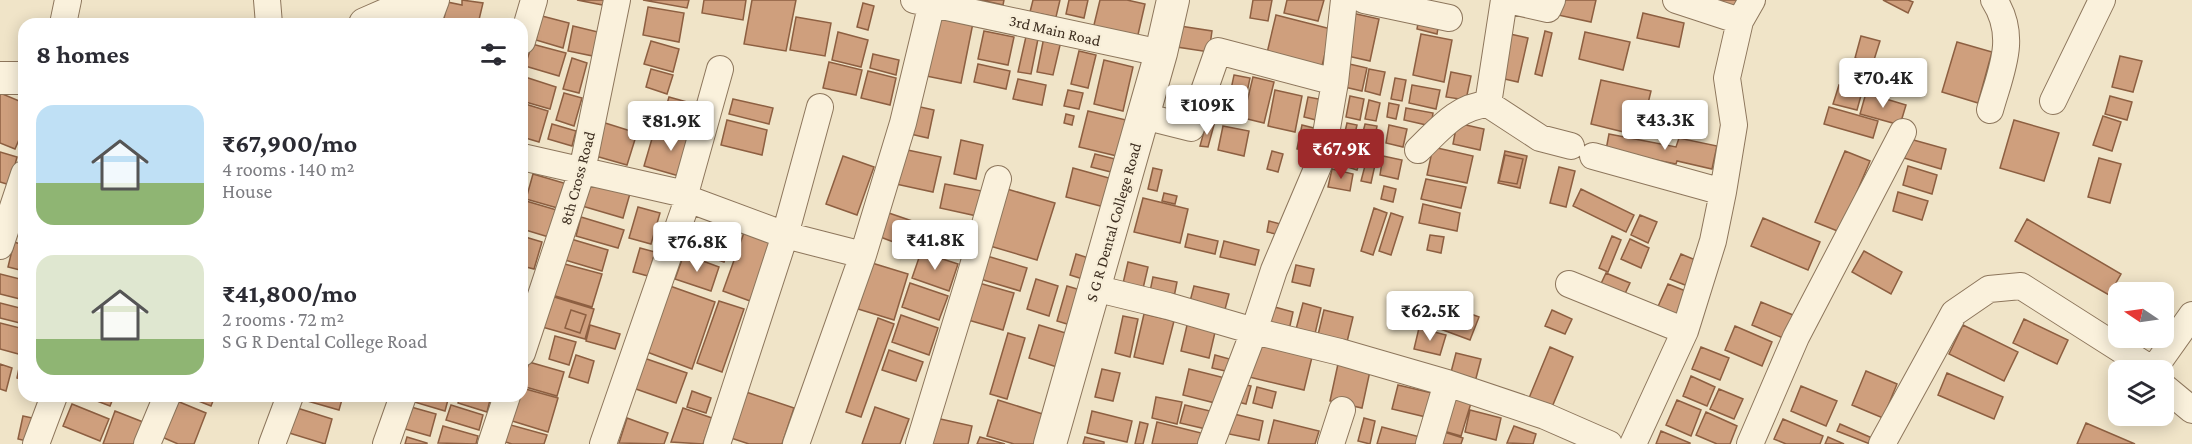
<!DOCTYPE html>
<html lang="en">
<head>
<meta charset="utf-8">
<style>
  :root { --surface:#fff; --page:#f2f2f3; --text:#2b2b33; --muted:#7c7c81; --accent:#9e2a2b }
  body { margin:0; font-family:"Crimson Pro",serif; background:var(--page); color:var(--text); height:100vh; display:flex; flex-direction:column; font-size:22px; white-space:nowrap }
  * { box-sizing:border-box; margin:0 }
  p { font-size:20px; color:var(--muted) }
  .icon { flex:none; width:33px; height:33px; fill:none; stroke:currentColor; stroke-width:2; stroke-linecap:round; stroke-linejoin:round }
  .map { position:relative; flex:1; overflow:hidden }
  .drawer { position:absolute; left:18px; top:18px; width:510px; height:384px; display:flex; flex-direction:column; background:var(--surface); border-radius:18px; box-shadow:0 3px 15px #0003 }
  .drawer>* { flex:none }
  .needle { width:39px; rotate:283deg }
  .fabs { position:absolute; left:2108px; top:282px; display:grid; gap:12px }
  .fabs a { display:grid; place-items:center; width:66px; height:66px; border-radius:12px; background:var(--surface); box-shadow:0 3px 15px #0003; font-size:30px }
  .price { position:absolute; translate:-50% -51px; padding:0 14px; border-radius:6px; background:#fff; color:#222; font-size:20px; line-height:39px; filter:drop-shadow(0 2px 3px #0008) }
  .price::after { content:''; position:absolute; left:50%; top:36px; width:18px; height:14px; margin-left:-9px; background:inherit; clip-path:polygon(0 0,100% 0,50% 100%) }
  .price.current { background:var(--accent); color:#fff }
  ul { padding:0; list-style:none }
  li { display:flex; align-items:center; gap:18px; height:150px; padding:0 18px }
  li span { display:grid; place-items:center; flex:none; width:168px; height:120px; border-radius:18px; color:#555 }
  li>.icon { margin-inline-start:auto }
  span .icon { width:72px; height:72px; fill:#fffc; stroke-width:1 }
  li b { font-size:26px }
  h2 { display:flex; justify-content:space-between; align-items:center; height:72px; padding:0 18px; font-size:26px }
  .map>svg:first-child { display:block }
</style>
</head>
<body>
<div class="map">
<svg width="2192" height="444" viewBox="0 0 2192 444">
  <rect width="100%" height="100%" fill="#f0e4c8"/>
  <path fill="#cf9f7d" stroke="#8d5f41" stroke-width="1.5" d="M462,0L483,3L478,24H443L447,2L462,5Z
    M577,0H609L608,6Z
    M643,0H689L687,8Z
    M704,0H746L743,20L702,13Z
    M752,0H796L786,51L744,44Z
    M981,0H1004L1003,5Z
    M1033,0H1060L1056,17L1030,12Z
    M1069,0H1088L1084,18L1066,14Z
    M1100,0H1127L1145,4L1137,39L1093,29Z
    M1253,0H1272L1268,21L1250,18Z
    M1287,0H1324L1318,21L1284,13Z
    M1561,0H1596L1591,22L1558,15Z
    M1709,0H1740L1737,11Z
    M1883,0H1908L1913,2L1908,13Z
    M863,3L874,6L868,30L857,27Z
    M648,7L684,13L679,42L643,35Z
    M940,11L974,18L961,83L926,76Z
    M1352,13L1379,19L1370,61L1343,55Z
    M1643,13L1684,23L1679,47L1637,38Z
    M1276,15L1331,29L1322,66L1267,53Z
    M542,16L569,23L563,48L536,40Z
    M796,17L831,23L825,56L790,50Z
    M1419,18L1439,22L1437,34L1417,29Z
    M573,26L598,32L593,56L568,51Z
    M1180,26L1212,31L1209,52L1177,47Z
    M984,31L1014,37L1008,65L978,59Z
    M1545,31L1552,33L1542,76L1535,74Z
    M838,32L868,40L861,67L832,60Z
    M1027,32L1039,34L1031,74L1018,72Z
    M1585,32L1630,42L1623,70L1579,59Z
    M1421,34L1452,40L1444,82L1413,75Z
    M1510,34L1528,38L1518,82L1500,78Z
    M1861,36L1880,41L1873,63L1855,58Z
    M1044,37L1061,41L1053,75L1037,72Z
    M651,41L679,49L673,72L644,64Z
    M1957,42L1992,52L1978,103L1942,92Z
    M532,44L566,53L559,76L525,66Z
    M1079,51L1096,55L1088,88L1071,84Z
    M873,54L899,60L896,75L870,68Z
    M2120,56L2142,61L2133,92L2112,87Z
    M572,58L587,63L579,93L563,89Z
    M1104,60L1133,67L1123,111L1094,104Z
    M1850,60L1869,66L1863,88L1843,83Z
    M829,62L862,70L856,95L823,88Z
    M1345,63L1367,68L1362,91L1340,86Z
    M978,64L1010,71L1006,89L974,82Z
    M651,69L673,75L667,94L646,87Z
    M1369,69L1385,72L1380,95L1365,91Z
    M868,71L896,78L890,105L861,98Z
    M1451,72L1471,76L1466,100L1446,97Z
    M1234,75L1250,78L1241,121L1225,118Z
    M522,76L556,87L550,109L522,101Z
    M1253,77L1274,82L1264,123L1243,118Z
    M1395,78L1406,80L1402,101L1391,99Z
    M1018,79L1046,85L1042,105L1013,99Z
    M1601,80L1651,91L1640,136L1591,124Z
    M1412,85L1440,90L1436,109L1409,103Z
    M1839,85L1862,92L1857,110L1833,104Z
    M1169,88L1187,92L1185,99L1168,94Z
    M1214,88L1222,90L1215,119L1207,117Z
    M1068,90L1083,93L1079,109L1064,106Z
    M1275,90L1302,96L1295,132L1268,126Z
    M0,93L24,103V128L15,149L0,143Z
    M564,93L582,98L574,126L556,120Z
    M1866,93L1906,105L1900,125L1860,114Z
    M1350,96L1364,99L1360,120L1346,117Z
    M2110,96L2132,102L2127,120L2105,114Z
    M669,97L705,107L698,131L662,121Z
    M1308,97L1324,100L1320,121L1304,117Z
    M733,99L773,108L769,124L729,114Z
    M1171,100L1179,103L1177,112L1169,110Z
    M1369,100L1380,103L1376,121L1365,119Z
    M522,103L548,111L539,142L522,137Z
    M1389,103L1399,105L1396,119L1387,117Z
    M916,106L934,110L928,138L910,134Z
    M1829,107L1878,121L1873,138L1824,124Z
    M1406,108L1433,113L1431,126L1404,120Z
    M1088,111L1126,120L1117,156L1079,147Z
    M1066,114L1074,116L1072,125L1064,123Z
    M2103,116L2121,122L2112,151L2093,145Z
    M727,120L767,130L762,155L721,145Z
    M2014,120L2059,133L2044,181L2000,168Z
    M602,122L637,133L627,165L592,155Z
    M1347,123L1357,125L1354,138L1344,136Z
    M1457,123L1484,129L1480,150L1453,144Z
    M552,124L576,131L572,146L548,139Z
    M1206,124L1214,125L1208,147L1200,146Z
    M1365,124L1377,126L1374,143L1361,140Z
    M656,125L698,137L686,178L644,166Z
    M1302,125L1318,129L1313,152L1297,149Z
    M1389,125L1407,129L1403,147L1386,143Z
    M1223,126L1249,131L1244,156L1218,150Z
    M1609,134L1676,147L1679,138L1717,146L1712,169L1677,161L1676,164L1606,150Z
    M1910,139L1946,149L1941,169L1904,158Z
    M961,140L983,145L976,179L954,174Z
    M1341,145L1363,152L1357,170L1335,163Z
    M1433,147L1473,156L1467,183L1427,175Z
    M898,148L941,157L933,192L891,183Z
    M1272,151L1283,154L1278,172L1267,169Z
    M1505,151L1527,156L1520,188L1498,183Z
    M1845,151L1870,161L1840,232L1815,222Z
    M0,152L17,157L10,185L0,182Z
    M1095,154L1119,160L1115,173L1091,167Z
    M1505,155L1523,159L1517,184L1499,181Z
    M843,156L874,167L857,215L826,204Z
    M1383,156L1402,160L1398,179L1380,175Z
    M2099,158L2121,164L2110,203L2088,197Z
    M1366,162L1375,165L1371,183L1361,181Z
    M1908,166L1937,175L1932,194L1903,185Z
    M1559,167L1575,171L1566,207L1550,203Z
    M1073,168L1116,180L1108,208L1066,197Z
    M1153,168L1162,170L1157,191L1148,189Z
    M1332,169L1353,174L1350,191L1328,187Z
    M533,174L567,184L561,209L526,199Z
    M590,179L631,190L623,218L582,206Z
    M1426,179L1466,187L1461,208L1421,199Z
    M945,184L982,191L977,216L940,208Z
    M1384,186L1396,189L1393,202L1381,199Z
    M1007,189L1055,203L1037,260L990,246Z
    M1581,189L1634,215L1626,232L1573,206Z
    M1898,192L1928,201L1922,220L1893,211Z
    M1164,193L1177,196L1175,204L1162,201Z
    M1143,198L1188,209L1180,243L1134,232Z
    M526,201L560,211L552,238L522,229V215Z
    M1423,204L1460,213L1457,231L1419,223Z
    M638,207L660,213L651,244L629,238Z
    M1374,208L1387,213L1373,255L1361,251Z
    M883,211L921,224L912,249L875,235Z
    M1391,213L1403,217L1391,255L1379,251Z
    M1640,215L1657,222L1648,243L1631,235Z
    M581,217L624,230L618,248L576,236Z
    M1763,218L1820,242L1808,270L1751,246Z
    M2027,219L2121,274L2109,295L2015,241Z
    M1269,221L1284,225L1281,235L1267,232Z
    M694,224L733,238L724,262L685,248Z
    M746,227L773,237L750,301L723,291Z
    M1188,234L1218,241L1215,254L1185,247Z
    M1430,235L1444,237L1441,253L1427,250Z
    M522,236L542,242L534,269L522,266Z
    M1612,236L1621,240L1608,272L1599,268Z
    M571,239L608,250L602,271L565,260Z
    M1630,239L1649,248L1641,268L1621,259Z
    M1224,241L1259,250L1255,265L1220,257Z
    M14,242L24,245V271L8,267Z
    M640,248L655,252L648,276L633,272Z
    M1864,251L1902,272L1891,294L1852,272Z
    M921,252L958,264L949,291L912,278Z
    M684,254L719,267L711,291L675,279Z
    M1076,254L1095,260L1089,281L1070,275Z
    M1681,254L1705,264L1695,289L1670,279Z
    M987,256L1027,268L1020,291L980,279Z
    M1128,262L1148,267L1141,297L1121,292Z
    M561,263L602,274L592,307L552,295Z
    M872,263L908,274L894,320L858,309Z
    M1296,265L1314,269L1310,286L1292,282Z
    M1606,273L1630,283L1622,300L1598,290Z
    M0,274L24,280V300L0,294Z
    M1153,277L1177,282L1173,302L1149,296Z
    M1036,279L1058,286L1049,316L1027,309Z
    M910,283L948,296L939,320L902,307Z
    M979,283L1014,293L1003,330L968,320Z
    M1668,284L1693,294L1681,321L1656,311Z
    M670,286L715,302L692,369L647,352Z
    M1067,286L1087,292L1077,327L1057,321Z
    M1194,286L1229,294L1223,317L1188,309Z
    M551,296L594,309L585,339L542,327Z
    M719,301L744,309L722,372L697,363Z
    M1761,302L1793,315L1783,338L1752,325Z
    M0,303L24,309V324L0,318Z
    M1303,303L1321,308L1314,338L1295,333Z
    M1444,304L1479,317L1470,340L1435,327Z
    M1271,306L1293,312L1289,330L1267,325Z
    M571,310L586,315L580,333L565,328Z
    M1324,310L1353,317L1346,346L1317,339Z
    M1552,310L1572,319L1565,334L1545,326Z
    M1144,314L1174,321L1163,364L1134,357Z
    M901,315L938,328L929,355L892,342Z
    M1123,316L1138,319L1130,357L1115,353Z
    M878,318L894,324L861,417L846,412Z
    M2024,319L2068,340L2057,364L2013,343Z
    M1188,321L1216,328L1209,358L1181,351Z
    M0,323L24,329L22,355L0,349Z
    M590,325L620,334L615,349L586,341Z
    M1039,325L1069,334L1060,368L1029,358Z
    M1963,325L2018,352L2004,381L1949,354Z
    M1735,326L1772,342L1762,366L1725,350Z
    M1419,328L1446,335L1440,355L1414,349Z
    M1008,333L1025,338L1007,399L990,394Z
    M555,336L576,342L569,365L549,359Z
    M1257,344L1312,357L1304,390L1249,377Z
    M1550,347L1573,357L1552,407L1529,398Z
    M1701,347L1729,358L1720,380L1692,369Z
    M889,350L923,362L916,381L882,370Z
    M1456,353L1481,359L1475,382L1450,376Z
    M576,355L594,361L588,383L569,377Z
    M1215,355L1233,360L1230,372L1212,368Z
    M644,358L687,373L676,403L633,388Z
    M529,362L564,372L557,396L522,386Z
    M20,363L24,364V380L17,378Z
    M0,364L12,368L6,391L0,389Z
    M1338,364L1370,371L1362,408L1330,401Z
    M1102,369L1120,373L1113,401L1095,397Z
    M1189,369L1225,378L1219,404L1183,395Z
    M1866,371L1897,384L1883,418L1852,405Z
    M1947,373L2003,397L1994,419L1938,395Z
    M1691,376L1715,387L1707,406L1683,396Z
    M1242,384L1251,386L1246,404L1238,402Z
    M1398,385L1432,393L1426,417L1392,409Z
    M1801,386L1837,401L1826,426L1791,411Z
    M1257,387L1276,392L1272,408L1253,403Z
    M522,388L558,398L548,432L509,420L517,396H522Z
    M1719,389L1743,399L1734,419L1710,409Z
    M692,391L711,398L706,413L687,407Z
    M746,392L794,408L782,444H749L731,438Z
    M84,396H114L110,406Z
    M186,396H215L211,406Z
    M298,396H343L339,410L297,398Z
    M412,396H449L445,411L411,401Z
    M460,396H491L487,412L458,403Z
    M1156,397L1182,402L1177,424L1152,418Z
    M1449,397L1471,403L1461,436L1440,430Z
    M998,400L1049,416L1040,444H1014L987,436Z
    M1677,400L1701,410L1691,436L1666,425Z
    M177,401L206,413L194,444H178L162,437Z
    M72,404L109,419L100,441L63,426Z
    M404,405L436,414L430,436L398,427Z
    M451,405L483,415L479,430L446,420Z
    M1185,405L1210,411L1206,429L1180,423Z
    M294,407L332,419L325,444L286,432Z
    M875,407L909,419L900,444H862Z
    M683,408L712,418L703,444L671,442Z
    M1470,410L1501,418L1496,440L1465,432Z
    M115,411L143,422L134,444H103Z
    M1092,411L1132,421L1127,442L1087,433Z
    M1706,412L1737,426L1730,444H1717L1696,435Z
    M1234,414L1263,421L1259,440L1229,434Z
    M23,416L37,419L31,442L18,439Z
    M627,418L668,433L664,444L619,443Z
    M936,418L972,426L968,444H930Z
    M1364,418L1375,421L1370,444L1358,441Z
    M1783,419L1823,436L1820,444H1786L1774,439Z
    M1274,420L1319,431L1315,444H1268Z
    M1140,422L1148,424L1143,444H1135Z
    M1157,422L1201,433L1198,444H1152Z
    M2086,423L2135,444H2077Z
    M507,424L547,435L544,444H512L502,441Z
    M1840,424L1872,438L1870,444L1837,431Z
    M443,426L478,436L476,444L438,443Z
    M1514,426L1536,434L1533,444L1507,443Z
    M1382,427L1420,437L1418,444H1377Z
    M1441,431L1463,438L1461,444H1437Z
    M1661,431L1690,443V444H1656Z
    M407,437L427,443V444H405Z
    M980,437L1005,444H977Z
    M1085,437L1104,442V444H1083Z
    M1828,437L1844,444H1825Z"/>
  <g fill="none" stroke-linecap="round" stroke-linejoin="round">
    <defs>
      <path id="minor" d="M267,0L269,24
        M914,0L1161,53
        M1364,0L1449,18
        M1504,0L1488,104L1540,138L1571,146
        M1508,0L1548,9L1552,0
        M1676,0L1740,21
        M63,24L68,0
        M427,24L436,0
        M522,41L534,0
        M2053,101L2102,0
        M1990,110C2001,71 2018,37 1994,0
        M1143,116L1191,128L1218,51L1335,82
        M1418,150C1440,129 1456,107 1488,104
        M1593,156L1723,192L1713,241L1685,331L1633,444
        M522,157L685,194L688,199L785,235L863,255
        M1723,192L1734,125L1727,78L1740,21L1752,0
        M685,194L720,69
        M0,246L24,174
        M1569,284L1685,331
        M1094,288L1168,306L1254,331L1340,352L1447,383L1545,416L1609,444
        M522,353L582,171L617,0
        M2163,386L2192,410
        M36,444L54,396
        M147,444L167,396
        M272,444L290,396
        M386,444L403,396
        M491,444L507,396
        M603,444L688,199
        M717,444L785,235L820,107
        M796,444L863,255L903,123L932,3
        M919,444L969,280L998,179
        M1211,444L1254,331L1274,270L1322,157L1335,82L1344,0
        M1331,444L1342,410
        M1429,444L1447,383
        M1750,444L1796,337L1903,132
        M1882,444L1954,313L1989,289L2021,286L2153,370L2192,315"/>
      <path id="tertiary" d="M365,24L420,0
        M0,78H24
        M1050,444L1161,53L1173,0"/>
    </defs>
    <use href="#minor" stroke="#8d765c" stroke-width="28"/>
    <use href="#tertiary" stroke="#8d765c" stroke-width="34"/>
    <use href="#minor" stroke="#faf1dc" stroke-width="26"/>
    <use href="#tertiary" stroke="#faf1dc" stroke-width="32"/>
  </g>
  <g text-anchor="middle" stroke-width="4.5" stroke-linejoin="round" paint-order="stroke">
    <g font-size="16" fill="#3d2e20" stroke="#f7eed8">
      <text transform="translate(1055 30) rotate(13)" y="6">3rd Main Road</text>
      <text transform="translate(577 178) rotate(-75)" y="6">8th Cross Road</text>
      <text transform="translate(1113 222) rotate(-74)" y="6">S G R Dental College Road</text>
    </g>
  </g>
</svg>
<div class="fabs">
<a><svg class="needle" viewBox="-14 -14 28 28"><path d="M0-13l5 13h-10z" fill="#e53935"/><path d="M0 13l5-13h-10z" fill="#7c7c81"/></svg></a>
<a><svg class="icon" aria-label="layers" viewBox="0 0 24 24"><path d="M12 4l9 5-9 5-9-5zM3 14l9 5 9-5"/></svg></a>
</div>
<b class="price" style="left:1883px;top:109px">₹70.4K</b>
<b class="price" style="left:1207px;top:136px">₹109K</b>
<b class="price" style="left:1665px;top:151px">₹43.3K</b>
<b class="price" style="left:671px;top:152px">₹81.9K</b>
<b class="price current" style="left:1341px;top:180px">₹67.9K</b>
<b class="price" style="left:935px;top:271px">₹41.8K</b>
<b class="price" style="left:697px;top:273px">₹76.8K</b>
<b class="price" style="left:1430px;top:342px">₹62.5K</b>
<section class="drawer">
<h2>8 homes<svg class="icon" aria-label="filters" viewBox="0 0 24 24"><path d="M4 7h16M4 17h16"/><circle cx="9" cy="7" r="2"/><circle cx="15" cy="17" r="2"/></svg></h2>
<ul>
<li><span style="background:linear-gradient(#bfe0f5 65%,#8fb573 0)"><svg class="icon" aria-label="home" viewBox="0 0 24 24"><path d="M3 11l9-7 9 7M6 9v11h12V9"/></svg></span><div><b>₹67,900/mo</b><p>4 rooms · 140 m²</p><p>House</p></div></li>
<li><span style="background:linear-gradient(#dfe7d0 70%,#8fb573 0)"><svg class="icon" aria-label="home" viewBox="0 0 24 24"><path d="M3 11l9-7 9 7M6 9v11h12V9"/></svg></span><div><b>₹41,800/mo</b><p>2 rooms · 72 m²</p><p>S G R Dental College Road</p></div></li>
</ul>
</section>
</div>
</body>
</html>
